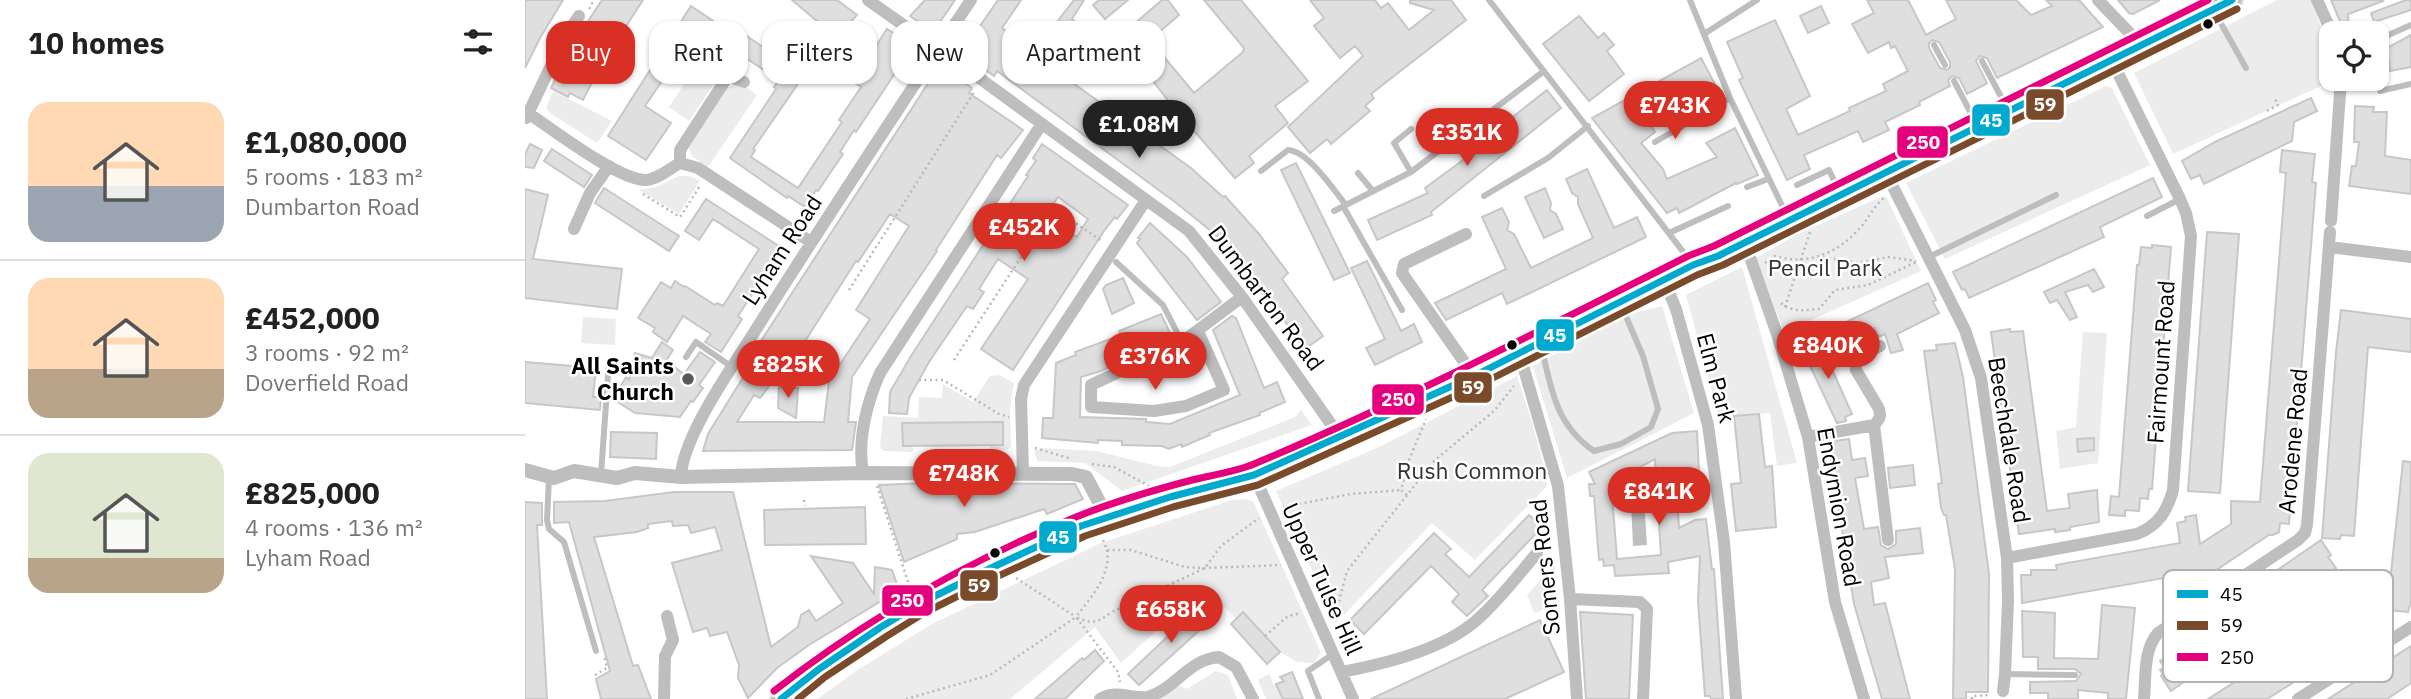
<!DOCTYPE html>
<html lang="en">
<head>
<meta charset="utf-8">
<style>
  :root { --surface:#fff; --page:#f2f2f2; --text:#222; --muted:#767676; --line:#e0e0e0; --accent:#d93025 }
  body { margin:0; font-family:"IBM Plex Sans",sans-serif; background:var(--page); color:var(--text); height:100vh; display:flex; flex-direction:column; font-size:26px; white-space:nowrap }
  * { box-sizing:border-box; margin:0 }
  p { font-size:23px; color:var(--muted) }
  .icon { flex:none; width:38px; height:38px; fill:none; stroke:currentColor; stroke-width:2; stroke-linecap:round; stroke-linejoin:round }
  .map { position:relative; flex:1; overflow:hidden }
  .side { display:flex; flex-direction:column; background:var(--surface); width:525px }
  .side>* { flex:none }
  .guide { position:absolute; left:21px; top:21px; width:665px; height:63px; display:flex; gap:14px }
  .fabs { position:absolute; left:1794px; top:21px; display:grid; gap:14px }
  .fabs a { display:grid; place-items:center; width:70px; height:70px; border-radius:14px; background:var(--surface); box-shadow:0 2px 5px #0004; font-size:35px }
  .price { position:absolute; translate:-50% -60px; padding:0 16px; border-radius:24px; background:var(--accent); color:#fff; font-size:23px; line-height:46px; filter:drop-shadow(0 2px 4px #0008) }
  .price::after { content:''; position:absolute; left:50%; top:42px; width:21px; height:16px; margin-left:-10px; background:inherit; clip-path:polygon(0 0,100% 0,50% 100%) }
  .price.current { background:#222; color:#fff }
  ul { padding:0; list-style:none }
  li { display:flex; align-items:center; gap:21px; height:175px; padding:0 28px }
  li+li { border-top:2px solid var(--line) }
  li span { display:grid; place-items:center; flex:none; width:196px; height:140px; border-radius:21px; color:#555 }
  li>.icon { margin-inline-start:auto }
  span .icon { width:84px; height:84px; fill:#fffc; stroke-width:1 }
  li b { font-size:30px }
  h2 { display:flex; justify-content:space-between; align-items:center; height:84px; padding:0 28px; font-size:30px }
  .pill { padding:0 24px; border-radius:21px; background:var(--surface); box-shadow:0 2px 5px #0004; font-size:24px; line-height:63px }
  .pill.current { background:var(--accent); color:#fff }
  main { display:flex; flex:1; min-height:0 }
  .map>svg:first-child { display:block }
</style>
</head>
<body>
<main>
<section class="side">
<h2>10 homes<svg class="icon" aria-label="filters" viewBox="0 0 24 24"><path d="M4 7h16M4 17h16"/><circle cx="9" cy="7" r="2"/><circle cx="15" cy="17" r="2"/></svg></h2>
<ul>
<li><span style="background:linear-gradient(#ffd9b3 60%,#9aa5b1 0)"><svg class="icon" aria-label="home" viewBox="0 0 24 24"><path d="M3 11l9-7 9 7M6 9v11h12V9"/></svg></span><div><b>£1,080,000</b><p>5 rooms · 183 m²</p><p>Dumbarton Road</p></div></li>
<li><span style="background:linear-gradient(#ffd9b3 65%,#b9a48a 0)"><svg class="icon" aria-label="home" viewBox="0 0 24 24"><path d="M3 11l9-7 9 7M6 9v11h12V9"/></svg></span><div><b>£452,000</b><p>3 rooms · 92 m²</p><p>Doverfield Road</p></div></li>
<li><span style="background:linear-gradient(#dfe7d0 75%,#b9a48a 0)"><svg class="icon" aria-label="home" viewBox="0 0 24 24"><path d="M3 11l9-7 9 7M6 9v11h12V9"/></svg></span><div><b>£825,000</b><p>4 rooms · 136 m²</p><p>Lyham Road</p></div></li>
</ul>
</section>
<div class="map">
<svg width="1886" height="699" viewBox="0 0 1886 699">
  <rect width="100%" height="100%" fill="#fff"/>
  <path fill="#ececec" d="M1752,0H1786L1805,50L1800,84L1648,154L1609,73Z
    M176,59L189,72L190,82L164,121L144,107Z
    M210,84L222,88L232,95L183,167L167,156L164,147L202,88Z
    M1581,86L1587,88L1625,165L1420,259L1381,183Z
    M28,91L87,121L72,143L25,113L21,108Z
    M154,176H165L175,181L154,214L114,190L131,187Z
    M1358,196L1362,198L1396,271L1259,332L1231,258L1275,233Z
    M1217,267L1272,463L1252,466L1245,413L1194,418L1161,295Z
    M1137,306L1169,413L1042,478L1008,366L1100,315Z
    M58,317L91,319L90,345L56,343Z
    M1558,332L1582,333L1573,463L1535,469L1531,431L1551,427Z
    M474,375L489,383L485,406L486,447L482,450H464L465,445L377,423L378,446H388V452L359,451L355,447L358,416L393,418L394,397L417,398L418,384L448,402L465,376Z
    M992,376L1007,422L1020,471L1022,486L950,560L907,523L811,623L751,491L852,448Z
    M776,410L787,425L597,491L560,463L512,461L509,451L516,448L571,451L632,466L645,467L770,417Z
    M719,499L728,501L796,653L789,663L772,662L755,652L719,612L711,619L700,607L696,610L692,607L684,612L674,592L596,663L570,627L485,699H292L334,669L407,624L576,543L707,500Z
    M1030,563L1034,604L1009,613L1002,595Z
    M691,671L703,675L712,699H634L653,685L662,689Z
    M744,674L749,685L751,684L758,699H741L733,680Z"/>
  <path fill="#bfbfbf" d="M1119,500L1122,545L1108,546L1106,501Z"/>
  <path fill="#dfdfdf" stroke="#c7c7c7" stroke-width="2" fill-rule="evenodd" d="M0,0H38L15,38L0,68Z
    M77,0H118L76,65L58,100L45,93L43,97L26,88L46,47Z
    M267,0H312L332,15L312,38Z
    M400,0H430L408,32L385,16Z
    M473,0H496L477,28L493,41L491,42L666,168L698,197L700,196L734,234L763,273L757,279L798,336L780,349L741,296L740,297L710,256L691,235L650,202L472,71L469,76L437,52Z
    M549,0H559L547,19L553,24L550,28L594,68L582,79L539,41L541,37L529,26Z
    M574,0H603L580,19L568,5Z
    M637,0H643L654,15L625,40L669,93L718,52L719,48L679,0H716L783,81L750,106L763,123L724,156L729,163L710,178L645,103L594,37Z
    M785,0H850L856,8L863,3L884,30L909,10L885,3V0H926L941,20L846,94L849,98L840,106L845,111L806,144L802,139L785,153L763,127L838,56L830,46L815,58L789,26L799,18Z
    M1342,0H1383L1401,35L1431,19L1421,0H1491L1506,15L1527,6L1521,0H1554L1578,27L1472,78L1462,58L1455,56L1451,61L1462,83L1461,84L1442,94L1434,78L1427,76L1423,80L1425,86L1394,102L1395,105L1360,122L1364,130L1338,142L1333,131L1279,155L1285,169L1262,180L1214,80L1218,78L1202,42L1250,20L1285,96L1261,109L1273,135L1325,111L1324,108L1361,91L1358,84L1383,71L1370,46L1366,48L1364,42L1343,53L1327,24L1349,13ZM1407,40L1414,42L1425,62V67L1422,70L1415,68L1404,48V43Z
    M1593,0H1635L1608,14L1604,13Z
    M1806,0H1857L1858,1L1823,14L1824,33H1820Z
    M1881,0H1886V10L1849,22L1846,13Z
    M166,6L205,32L208,27L241,49L239,53L277,78L228,149L230,150L226,157L273,188L317,122L314,120L336,87L328,82L362,29L388,46L331,132L329,130L315,152L318,154L293,191L291,190L280,207L263,196L262,198L205,158L251,89L249,87L254,80L174,27L120,106L146,123L121,160L83,136Z
    M1296,6L1304,23L1283,33L1275,16Z
    M1054,16L1073,38L1079,33L1089,45L1082,51L1099,74L1064,101L1018,44Z
    M1886,35V67L1865,71L1862,48Z
    M1176,58L1192,88L1125,124L1130,132L1116,143L1138,169L1142,179L1192,157L1181,143L1210,128L1233,175L1212,184L1211,183L1154,213L1152,208L1142,213L1067,118Z
    M415,65L447,88L444,93L498,130L476,158L472,155L411,250L412,251L327,377L323,422H331L327,450L178,451L183,434L227,363L223,361ZM365,214L384,226L331,310L345,319L304,381L299,422H212L229,395L235,398L254,373V382L331,261L333,262Z
    M1022,90L1036,108L906,212L907,215L852,240L843,220L903,193L900,188L953,149L951,146Z
    M1786,98L1792,111L1769,122L1767,141L1679,184L1675,175L1666,179L1657,161L1690,142Z
    M1830,106L1849,107L1848,112H1862L1860,156L1886,160V194L1824,186L1827,166H1831L1834,142H1829Z
    M5,144L17,150L9,168L0,167V154Z
    M517,144L603,205L592,219L590,217L579,231L488,370L456,349L503,279L473,259L454,289L459,292L448,309L442,306L404,362L384,398L382,414L364,413L365,392L386,356L503,176L501,175L511,161L508,158ZM533,197L563,219L552,237L518,219Z
    M27,149L67,175L59,187L19,161Z
    M1757,150L1790,154L1787,182L1791,183L1764,524L1755,523L1754,532L1748,535H1744L1673,582L1667,573L1497,603L1496,575H1506V570H1532L1531,565L1655,543L1652,523L1661,521L1660,517L1671,515L1675,544L1706,524V501L1735,502L1761,173L1755,172Z
    M771,163L825,273L809,280L756,170Z
    M1062,169L1089,228L1112,217L1121,237L982,304L977,293L921,320L910,303L981,269L957,217L977,208L984,222L982,230L989,234L1006,268L1068,238L1053,204V197L1047,193L1041,179Z
    M1628,178L1637,197L1575,227L1579,237L1444,298L1440,289L1437,290L1428,272Z
    M79,188L154,236L144,251L70,203Z
    M1020,188L1026,203L1025,210L1031,214L1038,229L1019,238L1000,197Z
    M0,189L23,195L8,259L97,269L92,309L0,298Z
    M181,199L257,248L213,316L217,319L196,352L180,342L186,334L158,316L142,342L128,332L130,328L113,318L136,282L146,288L150,281L159,287L160,286L190,305L192,303L198,306L234,249L188,219L174,240L160,231Z
    M625,223L662,257L696,302L672,320L612,243L615,239L613,238Z
    M1682,232L1714,234L1695,493L1663,491Z
    M1627,245L1646,247L1627,489H1624L1623,499L1615,498L1614,511L1600,510V516L1584,515L1586,496L1594,497L1612,265H1614L1616,247L1627,248Z
    M842,261L876,331L889,324L897,342L850,365L841,348L860,339L826,268Z
    M1569,269L1579,287L1568,292L1563,285L1540,292L1552,317L1545,320L1532,300L1525,303L1519,292Z
    M598,278L609,303L587,314L578,289L581,285Z
    M1403,283L1411,300L1408,302L1414,313L1372,334L1378,350L1366,353L1360,334L1354,337L1350,328L1303,349L1296,334Z
    M1816,310L1886,319V352L1843,347L1829,536L1816,535L1815,539L1797,538L1811,352Z
    M636,314L647,337L576,371L556,377L555,417L621,419V422L645,424L715,395L688,330L707,316L711,318L739,388L752,382L760,402L734,413L735,415L684,433L685,435L657,447L656,444L644,449L637,446L597,445V441L573,440V443L517,438L518,418H528L531,363L551,355L550,352L596,335L594,331Z
    M1485,329V332L1498,331L1522,511L1545,508L1543,494L1572,490L1574,522L1545,527V530L1530,532V529L1494,534L1466,332Z
    M137,342L148,350L141,361L159,374L175,352L190,362L174,385L178,388L168,402L166,401L155,417L110,413L88,399L101,377L104,380L110,353L127,358Z
    M1298,342L1305,357L1302,358L1327,414L1320,417L1321,421L1312,423L1278,351Z
    M1430,343L1438,377L1464,574L1463,692H1441V699H1428L1430,569L1421,515H1419L1416,508L1413,484L1417,483L1399,351L1412,350L1411,345Z
    M0,362L71,368L68,397H76L75,410L0,403Z
    M254,387L273,388L271,418L253,408Z
    M1234,414L1240,467L1247,466L1251,527L1211,531L1206,484L1216,483L1209,416Z
    M478,422V445L378,446L377,423Z
    M1172,431L1175,495L1152,496L1154,528L1170,520L1181,519L1187,569H1189L1198,699H1186L1185,696H1180L1173,601L1175,556L1143,562L1144,573L1090,576L1089,565L1079,566L1078,559L1074,560L1069,496H1065L1064,484H1070L1064,472L1147,433ZM1130,459L1136,555L1092,559L1086,482Z
    M86,432L132,433L131,459L85,457Z
    M1569,438V450L1553,452L1552,439Z
    M1324,439L1327,460L1340,458L1343,476L1330,478L1339,529L1353,527L1356,545L1363,549L1371,544V531L1395,528L1398,553L1360,557L1364,578L1346,582L1349,605L1360,603L1385,699H1357L1329,604L1303,442Z
    M1878,461L1886,462V602L1883,612L1862,610Z
    M1388,465L1390,485L1365,488L1363,468Z
    M400,483L546,484H550L558,499L522,514L519,509L450,532L432,534V539L379,562L354,485Z
    M149,492H208L246,647L273,627L276,615L284,610L291,621L318,603L286,556L328,563L349,594L350,567L367,570L374,590L284,645L252,668L223,698L213,678L214,665L202,632L185,636L182,628L168,632L147,563L197,550L190,527L166,533L163,525L148,526L147,521L123,524V528L112,532L69,537L108,666L113,665L126,699H76L71,679L85,671L44,522L29,523V502L80,501Z
    M0,502L17,503V525H12L22,699H0Z
    M340,507L341,544L240,545L239,510Z
    M1004,515L1010,520L1014,516L1021,523L957,590L963,596L942,616L927,602L934,594L906,566L839,634L825,620L909,533L926,549L920,554L944,577Z
    M1796,540L1806,555L1803,557L1811,568L1656,676L1660,681L1646,691L1636,676L1638,674L1635,670L1639,667L1635,661L1642,656L1638,649Z
    M1843,597L1860,625L1742,699H1683Z
    M676,605L688,618L614,685L603,674Z
    M1577,605L1610,608L1601,699H1583V693L1553,690V699H1523V693H1505V682L1551,681L1556,674L1550,669H1513V657H1498L1497,611L1530,613L1529,658L1573,659Z
    M718,612L755,652L742,664L706,624Z
    M1055,612L1108,615L1104,699H1061Z
    M1015,620L1039,672L980,699H846Z
    M1886,646V683L1862,699H1803Z
    M570,650L579,661L540,699H510L557,658L559,660Z
    M767,672L770,679L778,699H758L751,684L759,681L755,677Z"/>
  <g fill="none" stroke-linecap="round" stroke-linejoin="round">
    <defs>
      <path id="trunk" d="M256,699L294,669L356,627L394,604L464,569L556,526L645,497L729,475L949,376L1168,265L1193,256L1707,0"/>
    </defs>
    <use href="#trunk" stroke="#dbdbdb" stroke-width="23"/>
    <path stroke="#b9b9b9" stroke-width="2.5" stroke-dasharray="2 3.5" stroke-linecap="butt" d="M64,9L69,0
      M1742,111L1753,105L1750,99
      M118,194L155,217L175,186
      M1298,257L1334,263L1363,257L1391,261
      M1240,263L1250,256C1283,266 1313,253 1335,228C1344,218 1348,207 1359,198
      M324,290L449,92
      M1256,303C1267,313 1281,310 1294,309L1310,290L1343,285L1391,262
      M1260,307L1286,229
      M429,360L528,208L577,241
      M394,380H418L474,414L484,417
      M510,448L547,459
      M567,464L589,467L624,486
      M352,486L384,585
      M882,495L876,490L884,460L901,419
      M279,500L280,506
      M758,507L826,494L876,490
      M578,540L582,550H606L660,567L680,568L756,565
      M582,550C586,576 566,597 551,617L593,672L595,682
      M491,578L551,617
      M804,613L812,609L822,571L909,461L969,411L989,386
      M740,636L763,616L776,613
      M70,675L82,668L79,655
      M381,699L465,675L551,617C567,625 573,622 587,612L680,568L696,546L734,518
      M1447,699V696L1464,695"/>
    <path stroke="#bebebe" stroke-width="6" d="M964,0L1166,262
      M1165,0L1205,98L1263,218
      M1689,11L1721,68
      M1179,34L1232,0
      M1852,40L1886,25
      M1409,45L1420,65
      M1457,61L1482,108
      M1429,81L1451,123
      M1855,91L1886,84
      M1130,142L1205,98
      M736,171L763,150C783,151 808,189 821,205
      M886,172L869,143L886,129
      M833,173L847,190
      M1272,185L1304,170L1315,193
      M1222,187L1243,179
      M959,196L1023,158L1063,126
      M818,206L877,310
      M809,211L886,172L1019,71
      M1622,216L1655,199
      M1144,233L1203,206
      M1404,257L1531,195
      M591,262L638,305L657,342
      M1016,345C1026,388 1030,424 1069,451L1096,444L1126,427L1133,409L1118,356L1096,305
      M161,357L171,342L207,367
      M76,474L84,362
      M24,478L22,520L24,529L39,542L71,651
      M1480,674L1550,675
      M794,699L783,671L808,654"/>
    <path stroke="#bebebe" stroke-width="12" d="M343,0L401,41L412,44L419,40L446,0
      M1573,0L1617,46
      M1792,0L1807,33
      M189,61L203,76L219,82
      M3,113C27,129 95,181 121,180C133,179 144,169 155,163L173,168L286,242
      M1,118L40,36L54,16
      M155,163V150L203,76
      M1361,173L1440,330L1456,378L1482,558L1483,601L1480,674L1478,691
      M1806,221L1816,79
      M49,229L65,193L84,166
      M941,234L879,264L877,273L949,376
      M1220,243L1252,334L1283,437L1310,602L1339,699
      M1804,247L1886,257
      M1139,280L1151,309L1183,425L1199,542L1211,699
      M673,331L699,390L661,406L629,411L566,407V385L657,342L717,297
      M994,352L1033,486L1045,599L1052,699
      M1349,425L1363,540
      M1283,437L1349,425C1355,419 1357,415 1353,407L1331,370C1329,356 1344,352 1355,346
      M338,473C332,440 342,402 355,373L516,125
      M498,473L496,399L499,385L621,200
      M729,475L828,699
      M156,477C157,437 208,366 230,331C287,240 346,151 405,61L411,56L417,54L457,80L664,231L717,297L815,437
      M1482,558L1612,534C1634,525 1642,511 1648,490L1666,236L1661,213L1655,199L1587,61
      M1045,599L1115,602L1122,609L1118,699
      M816,672C860,664 922,649 955,617C976,598 994,574 1012,553
      M139,699L140,656L148,640L142,616
      M575,699C591,689 606,699 623,697C650,689 664,659 694,657L711,667L728,699
      M1619,699C1621,677 1618,650 1633,633L1773,540L1780,533L1782,525L1805,232
      M1773,699L1886,627"/>
    <path stroke="#bebebe" stroke-width="14" d="M0,470L29,478L49,471L92,478L110,473L156,477L338,473L547,474L561,477L582,517"/>
    <use href="#trunk" stroke="#bebebe" stroke-width="19"/>
    <defs>
      <path id="bus-1" d="M256,699L294,669L356,627L394,604L464,569L556,526L645,497L729,475L949,376L1168,265L1193,256L1707,0"/>
      <path id="bus-2" d="M273,699L300,677L362,636L399,613L469,578L560,536L648,507L733,485L954,385L1172,275L1198,265L1712,9"/>
      <path id="bus-3" d="M249,691C341,619 443,561 551,517C588,502 629,490 667,480C687,475 710,472 729,464C877,402 1020,328 1163,256L1189,246L1683,0"/>
    </defs>
    <use href="#bus-1" stroke="#fff" stroke-width="12"/>
    <use href="#bus-2" stroke="#fff" stroke-width="12"/>
    <use href="#bus-3" stroke="#fff" stroke-width="12"/>
    <use href="#bus-1" stroke="#00a9ce" stroke-width="7"/>
    <use href="#bus-2" stroke="#7a4b2a" stroke-width="7"/>
    <use href="#bus-3" stroke="#e5007d" stroke-width="7"/>
  </g>
  <g fill="#000" stroke="#fff" stroke-width="2.5">
    <circle cx="1683" cy="24" r="6"/>
    <circle cx="987" cy="345" r="6"/>
    <circle cx="470" cy="553" r="6"/>
  </g>
  <circle fill="#595959" stroke="#fff" stroke-width="2.5" cx="163" cy="379" r="7"/>
  <g text-anchor="middle" stroke-width="5" stroke-linejoin="round" paint-order="stroke">
    <g font-size="23" fill="#000" stroke="#fff">
      <text transform="translate(257 250) rotate(-57)" y="8">Lyham Road</text>
      <text transform="translate(741 298) rotate(53)" y="8">Dumbarton Road</text>
      <text transform="translate(1636 362) rotate(-86)" y="8">Fairmount Road</text>
      <text transform="translate(1191 378) rotate(75)" y="8">Elm Park</text>
      <text transform="translate(1484 440) rotate(81)" y="8">Beechdale Road</text>
      <text transform="translate(1768 441) rotate(-85)" y="8">Arodene Road</text>
      <text transform="translate(1314 507) rotate(80)" y="8">Endymion Road</text>
      <text transform="translate(1020 567) rotate(-96)" y="8">Somers Road</text>
      <text transform="translate(797 579) rotate(66)" y="8">Upper Tulse Hill</text>
    </g>
    <g font-size="23" fill="#333" stroke="#fff">
      <text x="1300" y="276">Pencil Park</text>
      <text x="947" y="479">Rush Common</text>
    </g>
    <g font-size="23" font-weight="bold" fill="#000" stroke="#fff" text-anchor="end">
      <text x="149" y="374">All Saints<tspan x="149" dy="26">Church</tspan></text>
    </g>
  </g>
  <rect x="1638" y="570" width="230" height="112" rx="10" fill="#fff" stroke="#b2b2b2" stroke-width="2"/>
  <rect x="1652" y="590" width="31" height="8" fill="#00a9ce"/>
  <rect x="1652" y="621" width="31" height="9" fill="#7a4b2a"/>
  <rect x="1652" y="653" width="31" height="8" fill="#e5007d"/>
  <g font-size="19" fill="#000">
    <text x="1695" y="601">45</text>
    <text x="1695" y="632">59</text>
    <text x="1695" y="664">250</text>
  </g>
  <g stroke="#fff" stroke-width="2.5">
    <rect x="1500" y="88" width="40" height="33" rx="7" fill="#7a4b2a"/>
    <rect x="1446" y="103" width="40" height="34" rx="7" fill="#00a9ce"/>
    <rect x="1371" y="125" width="53" height="34" rx="7" fill="#e5007d"/>
    <rect x="1010" y="318" width="40" height="34" rx="7" fill="#00a9ce"/>
    <rect x="928" y="371" width="40" height="33" rx="7" fill="#7a4b2a"/>
    <rect x="846" y="383" width="54" height="33" rx="7" fill="#e5007d"/>
    <rect x="513" y="520" width="40" height="34" rx="7" fill="#00a9ce"/>
    <rect x="434" y="569" width="40" height="33" rx="7" fill="#7a4b2a"/>
    <rect x="356" y="584" width="53" height="33" rx="7" fill="#e5007d"/>
  </g>
  <g font-size="19" text-anchor="middle" font-weight="bold" fill="#fff">
    <text x="1520" y="111">59</text>
    <text x="1466" y="127">45</text>
    <text x="1398" y="149">250</text>
    <text x="1030" y="342">45</text>
    <text x="948" y="394">59</text>
    <text x="873" y="406">250</text>
    <text x="533" y="544">45</text>
    <text x="454" y="592">59</text>
    <text x="382" y="607">250</text>
  </g>
</svg>
<div class="fabs">
<a><svg class="icon" aria-label="locate" viewBox="0 0 24 24"><circle cx="12" cy="12" r="6"/><path d="M12 2v4M12 18v4M2 12h4M18 12h4"/></svg></a>
</div>
<b class="price" style="left:1150px;top:141px">£743K</b>
<b class="price current" style="left:614px;top:160px">£1.08M</b>
<b class="price" style="left:942px;top:168px">£351K</b>
<b class="price" style="left:499px;top:263px">£452K</b>
<b class="price" style="left:1303px;top:381px">£840K</b>
<b class="price" style="left:630px;top:392px">£376K</b>
<b class="price" style="left:263px;top:400px">£825K</b>
<b class="price" style="left:439px;top:509px">£748K</b>
<b class="price" style="left:1134px;top:527px">£841K</b>
<b class="price" style="left:646px;top:645px">£658K</b>
<div class="guide">
<a class="pill current">Buy</a>
<a class="pill">Rent</a>
<a class="pill">Filters</a>
<a class="pill">New</a>
<a class="pill">Apartment</a>
</div>
</div>
</main>
</body>
</html>
